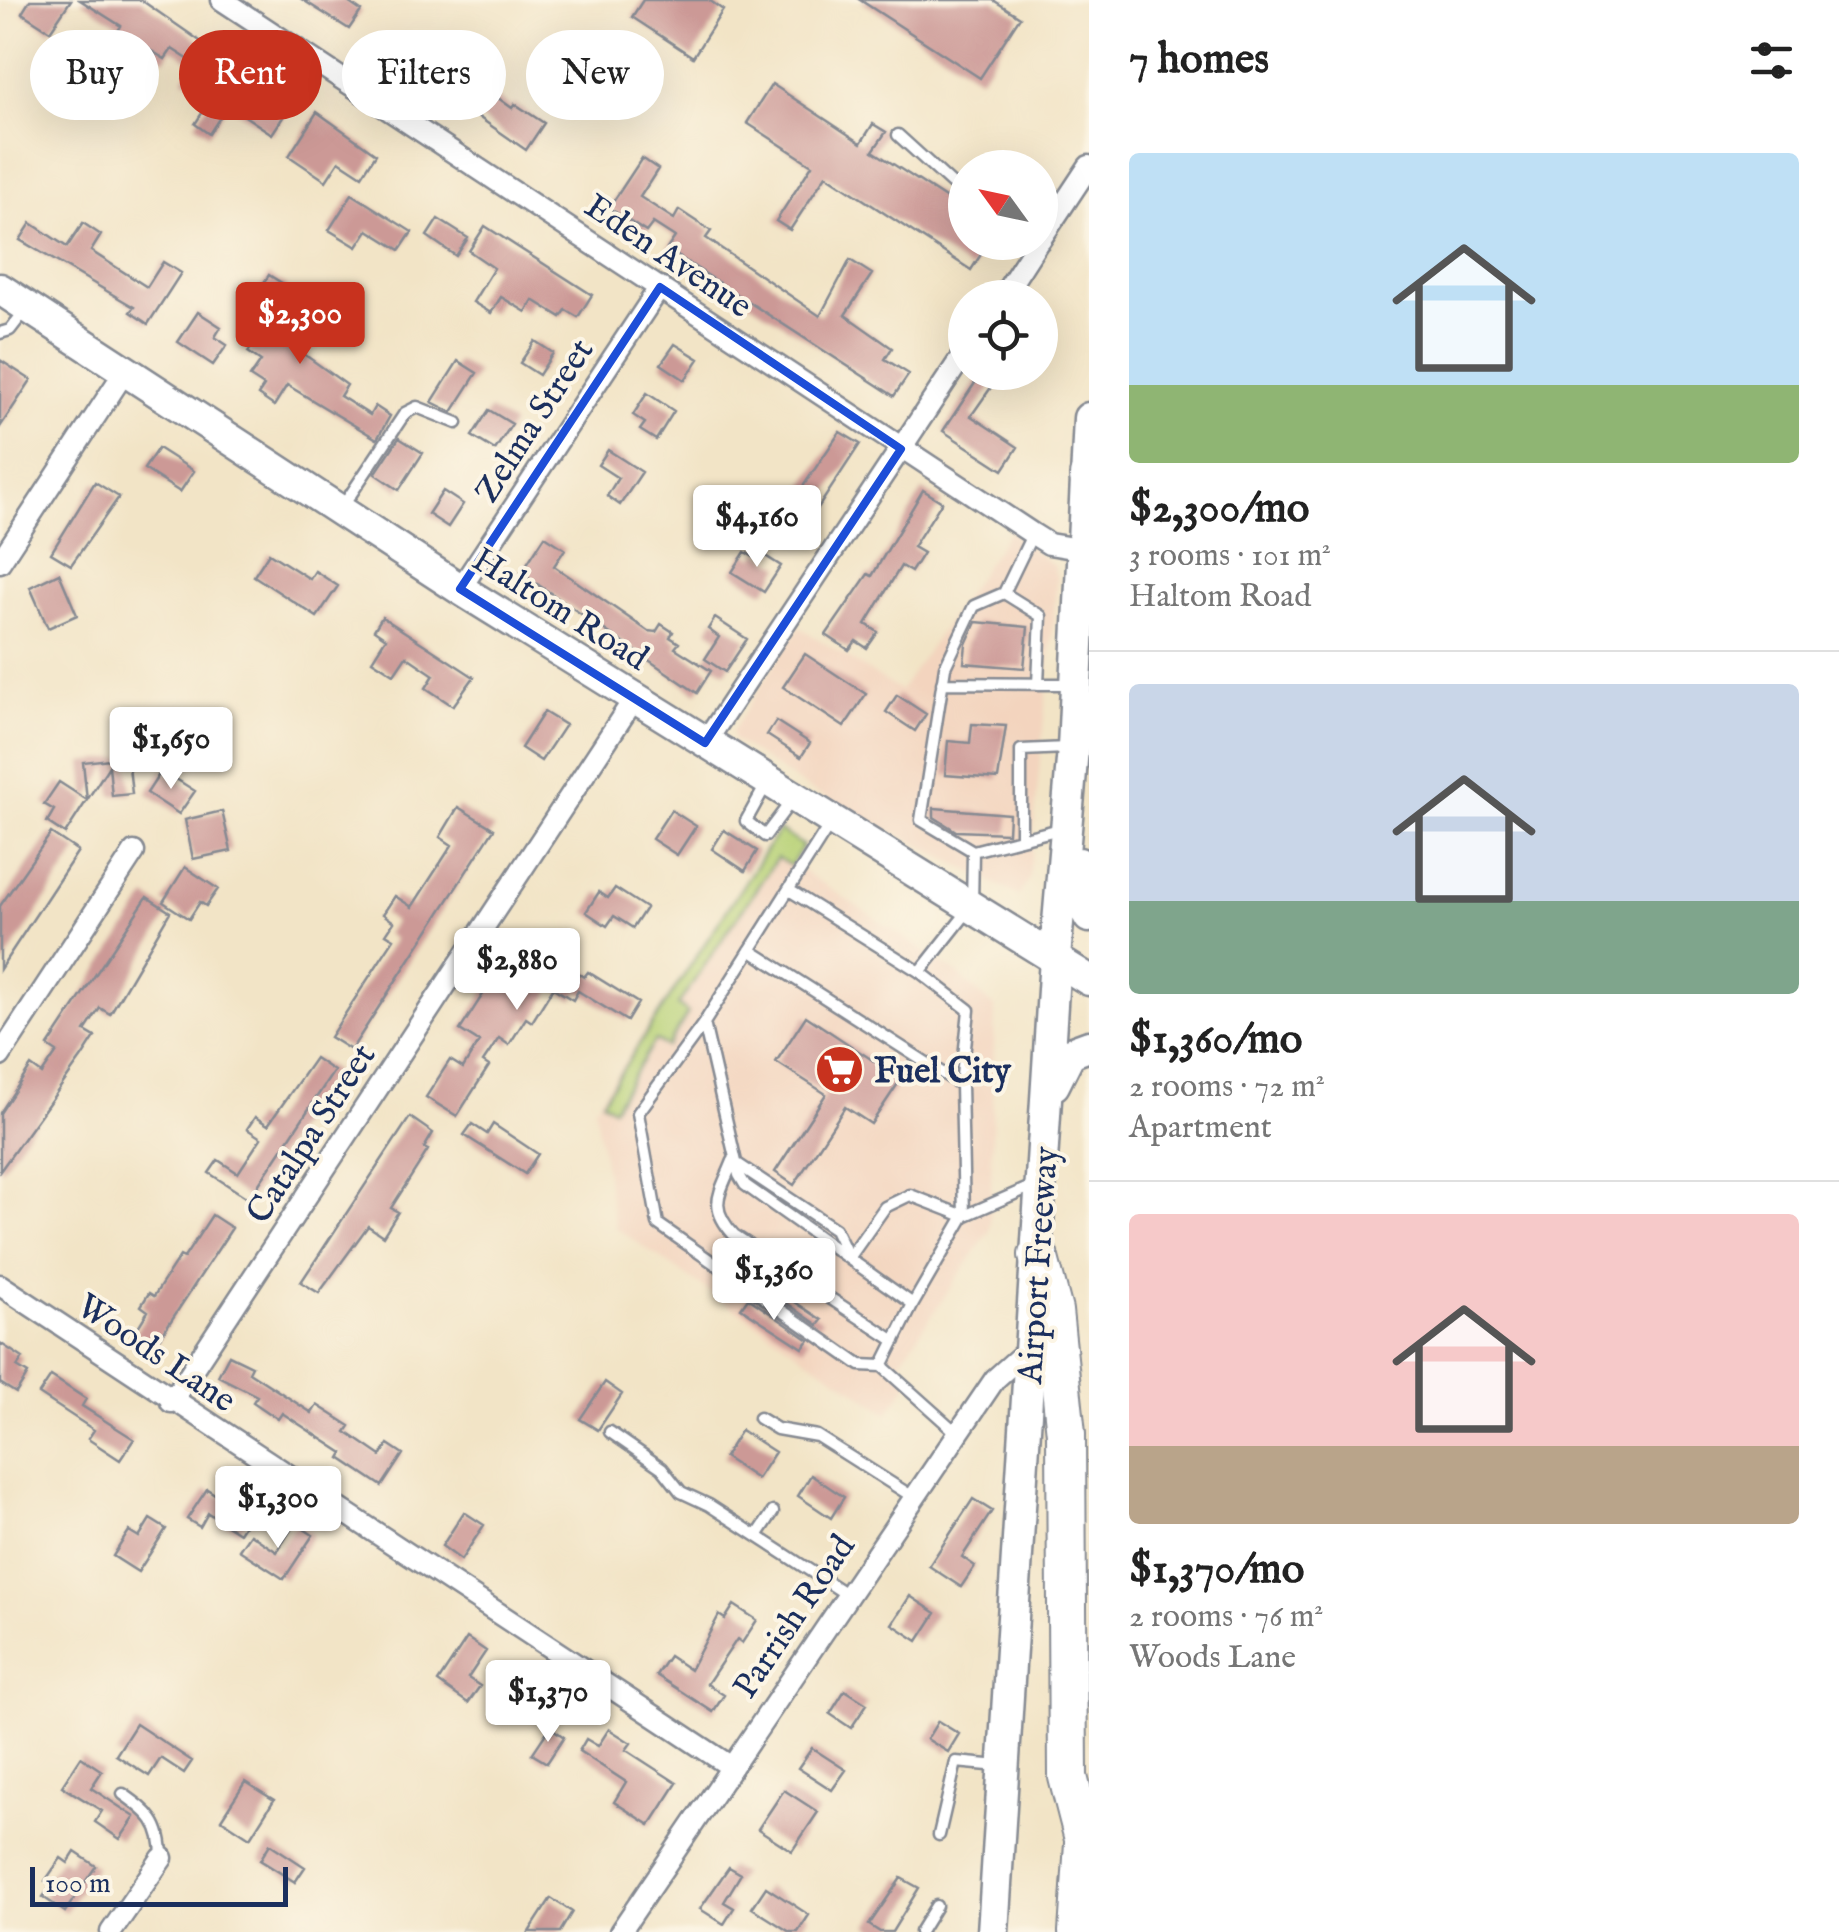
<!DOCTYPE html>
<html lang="en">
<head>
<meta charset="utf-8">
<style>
  :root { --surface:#fff; --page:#f6f6f6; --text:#222; --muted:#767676; --line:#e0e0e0; --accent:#c8321e }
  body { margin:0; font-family:"IM FELL English",serif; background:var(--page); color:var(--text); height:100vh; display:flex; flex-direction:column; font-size:38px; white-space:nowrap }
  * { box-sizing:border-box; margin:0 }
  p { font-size:32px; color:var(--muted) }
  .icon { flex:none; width:55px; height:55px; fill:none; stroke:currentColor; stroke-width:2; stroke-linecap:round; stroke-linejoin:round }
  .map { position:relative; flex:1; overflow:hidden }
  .panel { display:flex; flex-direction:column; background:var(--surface); width:750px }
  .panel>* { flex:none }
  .top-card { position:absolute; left:30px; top:30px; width:908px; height:90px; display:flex; gap:20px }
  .needle { width:65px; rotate:303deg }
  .fabs { position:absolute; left:948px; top:150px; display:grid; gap:20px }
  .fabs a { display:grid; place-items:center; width:110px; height:110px; border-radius:50%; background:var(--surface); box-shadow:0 10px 40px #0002; font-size:50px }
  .scale { position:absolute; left:30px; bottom:25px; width:258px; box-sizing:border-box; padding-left:10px; border:5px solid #1b2f5e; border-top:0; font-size:28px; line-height:35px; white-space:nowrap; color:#1b2f5e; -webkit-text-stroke:8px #fcf5e5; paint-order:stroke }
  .price { position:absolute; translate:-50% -85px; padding:0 22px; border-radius:10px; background:#fff; color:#222; font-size:32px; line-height:65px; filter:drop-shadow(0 2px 5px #0008) }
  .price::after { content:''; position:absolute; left:50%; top:60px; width:30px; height:22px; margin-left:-15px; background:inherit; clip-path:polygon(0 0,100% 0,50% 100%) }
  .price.current { background:var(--accent); color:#fff }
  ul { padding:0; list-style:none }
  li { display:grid; align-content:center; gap:20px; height:530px; padding:0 40px }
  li+li { border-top:2px solid var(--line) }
  li span { display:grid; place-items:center; height:310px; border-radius:10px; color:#555 }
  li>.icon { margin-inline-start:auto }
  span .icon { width:180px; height:180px; fill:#fffc; stroke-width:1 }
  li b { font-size:42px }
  h2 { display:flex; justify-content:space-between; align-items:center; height:120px; padding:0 40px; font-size:42px }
  .pill { padding:0 35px; border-radius:45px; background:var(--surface); box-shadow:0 10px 40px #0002; font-size:35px; line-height:90px }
  .pill.current { background:var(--accent); color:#fff }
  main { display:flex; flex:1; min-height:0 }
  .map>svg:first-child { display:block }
</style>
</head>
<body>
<main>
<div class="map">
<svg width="1089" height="1932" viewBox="0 0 1089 1932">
  <rect width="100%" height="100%" fill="#fcf5e5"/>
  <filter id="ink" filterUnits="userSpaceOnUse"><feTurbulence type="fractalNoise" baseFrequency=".01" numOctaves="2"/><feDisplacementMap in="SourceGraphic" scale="20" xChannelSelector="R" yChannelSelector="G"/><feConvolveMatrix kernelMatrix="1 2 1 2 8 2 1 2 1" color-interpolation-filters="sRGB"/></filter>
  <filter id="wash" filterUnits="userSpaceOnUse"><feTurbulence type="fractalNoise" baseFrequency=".0048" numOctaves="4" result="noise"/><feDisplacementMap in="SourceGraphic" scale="40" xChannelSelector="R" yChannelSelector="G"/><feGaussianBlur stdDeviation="2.25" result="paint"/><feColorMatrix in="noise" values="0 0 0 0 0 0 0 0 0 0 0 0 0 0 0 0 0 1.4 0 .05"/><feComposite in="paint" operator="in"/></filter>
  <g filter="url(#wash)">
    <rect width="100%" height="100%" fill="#f2e4c6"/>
    <path fill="#f3d4be" d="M1009,531L1054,566L1057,579L1029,879L1019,896L807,788L734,740L732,732L799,627L900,691Z
      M768,847L957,973L995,1008L990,1230L898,1365L913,1376L888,1413L616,1228L594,1108Z"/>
    <path fill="#b7d176" stroke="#69806a" stroke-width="2.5" d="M779,830L803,846L791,866L777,858L678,1005L688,1013L667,1047L655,1040L613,1108L602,1101Z"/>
    <g id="blocks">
      <path fill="#cc9996" d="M30,0H71L50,31L22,13Z
        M80,0H141L239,68L228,85L254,103L261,93L287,111L272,134L228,105L209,134L195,124L213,96L184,78L194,63L172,49L165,59L118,31L121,26Z
        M303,0H345L361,11L349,29Z
        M643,0H709L723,10L693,57L632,17Z
        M860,0H993L1020,17L980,78Z
        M407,41L448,68L451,64L512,108L515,104L544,123L526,150L422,78L419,82L392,65Z
        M772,84L861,143L873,124L886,132L873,151L965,211V242H989L971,270L826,175L790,230L776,221L812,165L747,123Z
        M317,112L376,154L362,176L339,161L326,181L289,156Z
        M642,158L658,169L640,197L674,219L679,210L711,231L706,238L820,316L850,260L872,274L845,315L892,348L885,359L909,374L894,396L667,249L675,237L653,223L646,232L609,208Z
        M352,194L412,232L400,250L368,230L357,247L329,230Z
        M438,219L468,238L456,256L427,236Z
        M31,223L67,247L83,223L101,235L91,251L147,287L163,262L181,273L148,324L130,312L134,307L20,240Z
        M485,226L592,295L578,317L566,310L561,317L533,300L526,312L501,297L491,313L473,302L494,268L469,251Z
        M269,275L288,287L278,303L295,314L280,337L347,385L340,396L370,415L375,406L390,416L377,439L287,385L274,406L258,395L264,386L250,377L261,361L248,352L273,316L251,302Z
        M198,312L221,327L215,337L227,345L213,365L178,342Z
        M535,341L553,353L539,375L520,363Z
        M675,344L699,359L685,380L661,364Z
        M0,360L31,380L0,427Z
        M458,361L477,373L452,412L432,402Z
        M979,377L992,386L971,416L1018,447L1003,470L943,431Z
        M647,393L674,411L656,440L640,430L645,423L633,415Z
        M489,410L512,424L495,450L472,436Z
        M840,432L860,444L812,517L791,504Z
        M399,438L423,453L399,490L375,474Z
        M158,448L194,471L180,492L144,469Z
        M608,450L642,472L620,505L607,496L618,478L598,465Z
        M95,482L119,497L71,565L51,553Z
        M923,490L942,502L913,547L923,553L911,572L901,566L866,624L878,632L867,648L856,641L849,650L826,635L868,574L872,576Z
        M443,491L463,504L448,527L428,514Z
        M545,536L565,549L554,566L648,631L656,632L661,624L673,632L670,637L679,643L675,648L711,671L697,693L521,573Z
        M745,552L755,558L759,552L781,566L764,592L732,572Z
        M269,553L310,579L315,571L338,586L317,617L254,576Z
        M59,573L77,615L48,628L30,587Z
        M382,617L474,677L453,706L426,688L434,675L406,656L394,674L372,660L386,638L374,630Z
        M715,618L747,639L725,672L705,659L719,637L708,629Z
        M976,622L1028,627L1024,668L964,663L966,644Z
        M805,654L866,694L844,727L783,687Z
        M897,695L926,714L915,731L886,712Z
        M544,712L565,725L541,761L521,748Z
        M776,721L810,743L801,757L767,735Z
        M972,724L1006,726L998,779L945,775L948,741L970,743Z
        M128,757L132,794L112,796L109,766L87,800L83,762Z
        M162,770L195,791L179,814L147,793Z
        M59,782L87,800L65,834L47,822L54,810L44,804Z
        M458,807L494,829L351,1050L330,1037L394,939L386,934L394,922L383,914L395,896L412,907L452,845L440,837Z
        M934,808L1009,814L1008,833L956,831L934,817Z
        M671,810L696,826L677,855L652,839Z
        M222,811L231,851L193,859L185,820Z
        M724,830L757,851L745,871L712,849Z
        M51,833L78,851L0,969V906Z
        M185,867L218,889L206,906L200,902L189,919L163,902Z
        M615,888L646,908L633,928L614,916L607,926L586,912L599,892L608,898Z
        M147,897L170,912L110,1014L100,1008L85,1031L95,1037L82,1057L0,1171V1113L31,1066L42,1074L57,1052L48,1046Z
        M520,937L584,977L588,972L638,1003L627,1021L578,991L573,1000L553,988L532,1022L526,1018L509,1045L499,1038L483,1062L489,1066L457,1116L426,1097L450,1060L463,1068L479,1042L460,1030Z
        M806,1016L901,1079L871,1124L845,1107L794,1185L775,1172L826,1094L776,1062Z
        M315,1058L334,1071L249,1199L209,1173L218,1160L238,1173L261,1138L247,1129L255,1117L268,1125Z
        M410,1117L433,1133L424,1148L428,1150L391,1208L398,1212L383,1236L368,1226L319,1293L301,1282Z
        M472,1124L487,1134L493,1124L538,1154L525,1174L464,1135Z
        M212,1215L232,1228L155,1345L135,1332L148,1311L141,1306L149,1293L154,1296L180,1256L184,1258Z
        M733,1261L822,1320L818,1325L731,1264Z
        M748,1298L809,1340L803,1348L741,1308Z
        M0,1343L23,1358L17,1367L28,1374L16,1393L0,1383Z
        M229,1355L252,1366L249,1372L312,1413L317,1405L350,1426L346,1432L381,1456L388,1444L403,1454L382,1486L340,1458L343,1453L282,1413L278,1419L253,1402L257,1396L218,1376Z
        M51,1376L86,1399L82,1406L134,1439L120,1460L88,1439L94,1430L39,1394Z
        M605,1382L622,1394L598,1430L580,1419Z
        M741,1430L775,1452L757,1479L724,1457Z
        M811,1475L844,1497L831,1518L798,1496Z
        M229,1486L257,1504L239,1533L208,1513L200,1527L187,1519L207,1489L221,1498Z
        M973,1499L992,1511L962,1557L975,1566L961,1587L929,1566Z
        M464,1512L484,1525L461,1560L442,1546Z
        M150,1519L166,1529L138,1572L113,1556L129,1531L139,1537Z
        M295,1523L313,1535L284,1579L239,1550L250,1534L277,1552Z
        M910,1596L936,1613L918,1641L892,1624Z
        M734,1605L757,1620L742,1643L737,1639L707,1684L724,1695L713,1712L656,1675L669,1656L690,1670L719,1615L725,1619Z
        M467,1638L486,1651L468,1678L480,1686L468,1703L438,1682Z
        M552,1679L571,1692L555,1717L535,1704Z
        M845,1690L867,1704L851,1728L830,1714Z
        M938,1721L959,1734L948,1752L927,1739Z
        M136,1724L192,1761L184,1773L161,1758L149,1776L116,1755Z
        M550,1727L564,1737L547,1763L532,1754Z
        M609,1729L631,1743L626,1750L677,1783L650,1825L614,1802L626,1782L579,1751L586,1739L598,1746Z
        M812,1748L846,1770L832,1790L798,1768Z
        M81,1757L102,1771L91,1788L135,1817L120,1839L95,1822L102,1811L62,1786Z
        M245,1782L274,1800L250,1838L221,1819Z
        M784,1790L818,1812L792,1851L758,1829Z
        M270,1844L305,1867L295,1882L260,1860Z
        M75,1852L96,1866L65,1912L43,1897L51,1886L45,1881L61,1858L68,1863Z
        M729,1867L741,1874L724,1902L734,1908L724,1924L700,1909Z
        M901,1878L919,1888L892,1932H880L869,1925Z
        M766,1887L809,1915L798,1932H790L752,1908Z
        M551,1898L572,1912L560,1932H529Z"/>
    </g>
  </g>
  <g filter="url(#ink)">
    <use href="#blocks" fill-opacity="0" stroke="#868a92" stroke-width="2.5"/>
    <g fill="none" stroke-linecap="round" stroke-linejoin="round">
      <defs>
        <path id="service" d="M898,135L965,196
          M1040,191L1065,201
          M0,333L10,330L24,312
          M343,506L405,413L417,407L457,423
          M1004,593L1041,616L1038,684
          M942,683L1071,684
          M767,783L746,821L765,836L792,800
          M830,824L704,1023L739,1175L745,1185L913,1304L882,1366L957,1433
          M1021,839V750L1067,748
          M973,851L1060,829
          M789,890L920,972
          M750,950L961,1085
          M704,1023L638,1113L658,1224L860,1365L882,1366
          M913,1304L964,1216L1035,1185
          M895,1341L734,1235C707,1206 720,1194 733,1161L835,1229L849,1258L885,1207L910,1195L964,1216L961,1085L969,1010L920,972L972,906L973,851L921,820L945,667L974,606L1004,593L1032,535
          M759,1418L777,1429L817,1436L913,1497
          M610,1432L662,1468L681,1492L709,1505L846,1594
          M757,1536L773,1512
          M123,1794C150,1813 162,1823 162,1858
          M939,1835L956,1762L999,1766
          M920,1932L936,1906"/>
        <path id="minor" d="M222,0L1033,534L1049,544L1085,550
          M1040,240L1089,166
          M1002,298L1038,242
          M0,562L125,371
          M460,589L660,287
          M705,743L965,352
          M0,1056L134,852
          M0,1285L730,1766
          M171,1402L634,699
          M111,1932L162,1858
          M620,1932L995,1379L1032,1346"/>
        <path id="secondary" d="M0,289L460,589L1089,980
          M1079,863L1081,902L1089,917
          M1054,1085L1070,1053L1089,1046
          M993,1932L1055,958L1073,748L1089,418"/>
        <path id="motorway" d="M1089,477V476
          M1038,1255L1053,1311L1066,1434L1068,1777L1084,1839
          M1078,1932L1086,1814"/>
      </defs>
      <use href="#service" stroke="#868a92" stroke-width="15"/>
      <use href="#minor" stroke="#868a92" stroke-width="25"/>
      <use href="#secondary" stroke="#868a92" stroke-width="35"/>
      <use href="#motorway" stroke="#868a92" stroke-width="42"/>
      <use href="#service" stroke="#fff" stroke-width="10"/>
      <use href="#minor" stroke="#fff" stroke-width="20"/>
      <use href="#secondary" stroke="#fff" stroke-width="30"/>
      <use href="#motorway" stroke="#fff" stroke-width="38"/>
    </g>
  </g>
  <path fill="none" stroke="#1d4ed8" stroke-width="8" stroke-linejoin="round" d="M660,287L901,449L705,743L460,589Z"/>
  <defs>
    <symbol id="supermarket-disc" viewBox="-11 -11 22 22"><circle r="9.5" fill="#c8321e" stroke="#fcf5e5"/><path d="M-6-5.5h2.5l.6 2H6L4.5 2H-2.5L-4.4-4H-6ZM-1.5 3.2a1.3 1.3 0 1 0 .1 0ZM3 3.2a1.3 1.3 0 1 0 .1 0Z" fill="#fff"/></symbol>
  </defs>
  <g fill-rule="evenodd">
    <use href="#supermarket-disc" x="812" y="1042" width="55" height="55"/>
  </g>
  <g text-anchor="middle" stroke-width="8" stroke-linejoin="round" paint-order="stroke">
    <g font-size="35" fill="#1b2f5e" stroke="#fcf5e5">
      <text transform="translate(669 255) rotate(34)" y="12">Eden Avenue</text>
      <text transform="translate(533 420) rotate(-57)" y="12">Zelma Street</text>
      <text transform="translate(561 608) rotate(32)" y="12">Haltom Road</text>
      <text transform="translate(310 1133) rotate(-57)" y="12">Catalpa Street</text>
      <text transform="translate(1037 1265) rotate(-86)" y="12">Airport Freeway</text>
      <text transform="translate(157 1352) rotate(34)" y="12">Woods Lane</text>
      <text transform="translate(793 1616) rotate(-56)" y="12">Parrish Road</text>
    </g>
    <g font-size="35" font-weight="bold" fill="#1b2f5e" stroke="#fcf5e5" text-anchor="start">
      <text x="874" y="1082">Fuel City</text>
    </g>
  </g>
</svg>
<div class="fabs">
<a><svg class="needle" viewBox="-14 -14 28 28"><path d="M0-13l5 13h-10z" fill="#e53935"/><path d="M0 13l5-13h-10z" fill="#767676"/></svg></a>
<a><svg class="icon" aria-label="locate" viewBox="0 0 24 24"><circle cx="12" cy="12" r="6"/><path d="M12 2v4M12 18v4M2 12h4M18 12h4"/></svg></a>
</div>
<div class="scale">100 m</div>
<b class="price current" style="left:300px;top:367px">$2,300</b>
<b class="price" style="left:757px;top:570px">$4,160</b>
<b class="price" style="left:171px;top:792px">$1,650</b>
<b class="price" style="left:517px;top:1013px">$2,880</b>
<b class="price" style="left:774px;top:1323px">$1,360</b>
<b class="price" style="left:278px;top:1551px">$1,300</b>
<b class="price" style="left:548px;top:1745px">$1,370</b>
<div class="top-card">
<a class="pill">Buy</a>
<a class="pill current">Rent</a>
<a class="pill">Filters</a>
<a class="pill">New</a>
</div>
</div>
<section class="panel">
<h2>7 homes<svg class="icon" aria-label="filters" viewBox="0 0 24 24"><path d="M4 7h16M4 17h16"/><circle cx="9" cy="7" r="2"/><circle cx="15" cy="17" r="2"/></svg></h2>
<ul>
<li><span style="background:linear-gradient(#bfe0f5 75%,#8fb573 0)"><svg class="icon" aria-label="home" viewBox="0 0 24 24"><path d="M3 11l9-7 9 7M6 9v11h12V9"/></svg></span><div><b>$2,300/mo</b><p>3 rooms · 101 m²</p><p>Haltom Road</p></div></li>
<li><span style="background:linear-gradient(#c9d6e8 70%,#7fa58c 0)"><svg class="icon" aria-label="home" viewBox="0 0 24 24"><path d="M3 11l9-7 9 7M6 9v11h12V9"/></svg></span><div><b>$1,360/mo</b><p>2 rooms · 72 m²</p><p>Apartment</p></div></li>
<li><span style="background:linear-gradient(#f6c9c9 75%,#b9a48a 0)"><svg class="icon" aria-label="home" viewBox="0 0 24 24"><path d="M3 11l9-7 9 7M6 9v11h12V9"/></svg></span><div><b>$1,370/mo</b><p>2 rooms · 76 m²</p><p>Woods Lane</p></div></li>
</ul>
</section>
</main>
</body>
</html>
